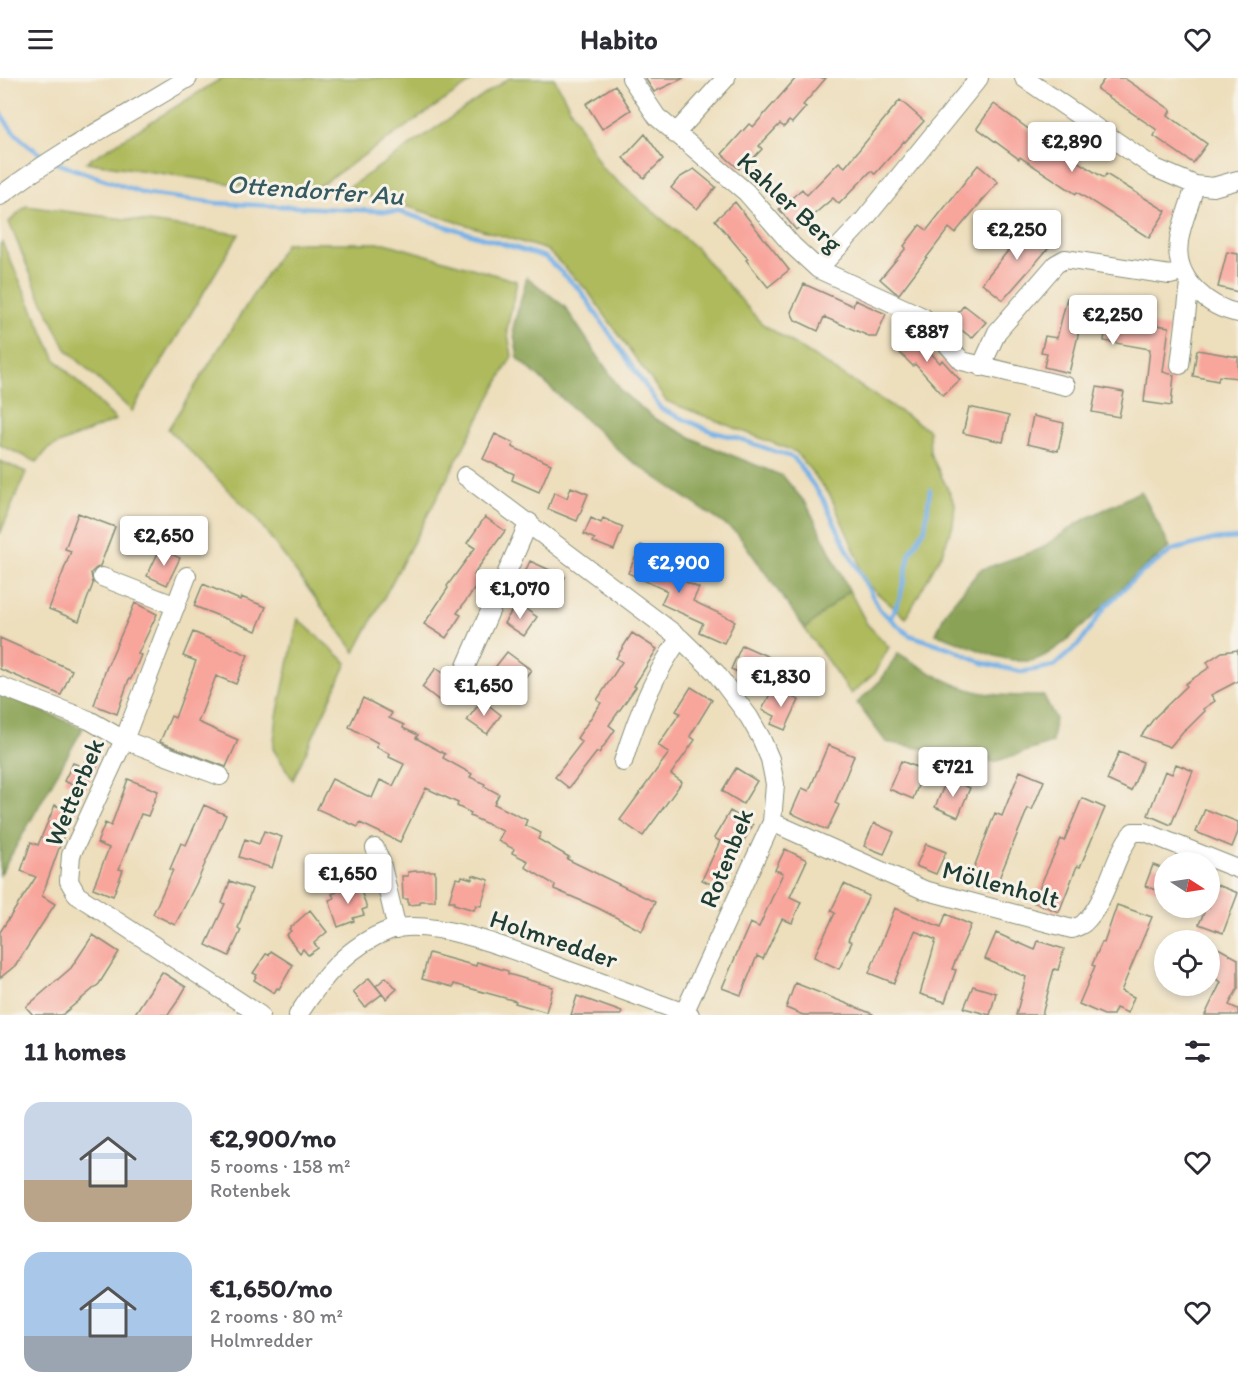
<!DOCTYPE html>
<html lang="en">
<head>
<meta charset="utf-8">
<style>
  :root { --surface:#fff; --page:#f7f7f7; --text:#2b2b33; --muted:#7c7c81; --accent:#1a73e8 }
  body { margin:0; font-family:Itim,sans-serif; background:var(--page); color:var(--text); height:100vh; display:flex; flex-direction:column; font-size:22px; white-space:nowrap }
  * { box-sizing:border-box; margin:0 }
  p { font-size:20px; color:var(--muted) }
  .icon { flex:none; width:33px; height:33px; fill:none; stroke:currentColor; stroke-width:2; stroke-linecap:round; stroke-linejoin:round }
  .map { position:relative; height:937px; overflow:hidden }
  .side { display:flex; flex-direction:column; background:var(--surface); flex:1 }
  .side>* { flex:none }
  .needle { width:39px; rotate:102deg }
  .buttons { position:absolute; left:1154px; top:774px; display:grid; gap:12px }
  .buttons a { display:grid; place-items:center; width:66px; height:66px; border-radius:50%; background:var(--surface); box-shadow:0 3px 9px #0003; font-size:30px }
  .price { position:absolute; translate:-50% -51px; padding:0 14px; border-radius:6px; background:#fff; color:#222; font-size:20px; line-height:39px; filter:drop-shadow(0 2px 3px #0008) }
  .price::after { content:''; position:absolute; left:50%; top:36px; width:18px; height:14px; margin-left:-9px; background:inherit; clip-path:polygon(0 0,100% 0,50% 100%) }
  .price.current { background:var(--accent); color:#fff }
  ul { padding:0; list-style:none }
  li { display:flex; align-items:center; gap:18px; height:150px; padding:0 24px }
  li span { display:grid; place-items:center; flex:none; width:168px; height:120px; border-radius:18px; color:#555 }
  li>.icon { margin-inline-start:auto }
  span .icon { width:72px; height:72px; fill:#fffc; stroke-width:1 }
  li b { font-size:26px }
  h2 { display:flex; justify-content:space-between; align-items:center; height:72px; padding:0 24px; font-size:26px }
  header { display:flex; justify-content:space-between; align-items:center; height:78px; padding:0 24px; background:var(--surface); font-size:27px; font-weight:800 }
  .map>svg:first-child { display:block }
</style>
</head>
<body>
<header><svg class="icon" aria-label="menu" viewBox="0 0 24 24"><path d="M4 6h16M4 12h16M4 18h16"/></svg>Habito<svg class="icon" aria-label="heart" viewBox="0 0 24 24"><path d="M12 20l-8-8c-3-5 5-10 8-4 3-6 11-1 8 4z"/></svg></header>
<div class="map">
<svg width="1238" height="937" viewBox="0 0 1238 937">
  <rect width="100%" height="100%" fill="#f7f3e8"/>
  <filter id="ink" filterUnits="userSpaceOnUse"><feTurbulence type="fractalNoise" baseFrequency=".0167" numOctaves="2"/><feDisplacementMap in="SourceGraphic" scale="12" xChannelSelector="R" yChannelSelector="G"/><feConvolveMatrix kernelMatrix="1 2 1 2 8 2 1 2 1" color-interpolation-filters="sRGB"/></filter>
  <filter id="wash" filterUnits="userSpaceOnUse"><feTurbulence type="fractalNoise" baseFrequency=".008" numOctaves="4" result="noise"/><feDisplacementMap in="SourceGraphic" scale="24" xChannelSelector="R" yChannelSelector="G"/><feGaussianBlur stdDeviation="1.35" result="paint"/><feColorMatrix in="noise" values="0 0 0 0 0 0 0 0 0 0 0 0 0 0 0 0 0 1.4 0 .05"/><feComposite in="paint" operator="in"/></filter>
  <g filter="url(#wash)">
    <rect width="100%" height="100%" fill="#eddebc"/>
    <path fill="#aeba5c" stroke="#667c48" stroke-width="1.5" d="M222,0H477L306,117L86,84Z
      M509,0H554L602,90L696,170L761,245L929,352L930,375L955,426L953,447L943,473L906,540L861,501L858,480L830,417L796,374L666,323L587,212L547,172L402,127L345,112Z
      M26,128L239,156L132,333L66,271L37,212L9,144Z
      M2,164L56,282L116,342L49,370L37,384L0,367V167Z
      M286,165H385L517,203L507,251L512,278L355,574L256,440L168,351Z
      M0,383L26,394L0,456Z
      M849,512L867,546L889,569L874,596L851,616L805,551Z
      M298,541L347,585L293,702L273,671L277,638Z"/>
    <path fill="#8aa254" stroke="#547044" stroke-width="1.5" d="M527,199L565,229L622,314L655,341L704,366L783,398L807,427L849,512L805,551L737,455L626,379L518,280L513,250Z
      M1141,413L1170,469C1157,480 1143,490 1131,501C1109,521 1056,582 1028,583C994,584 967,564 936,556L946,533L980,492L1040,471L1078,445Z
      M898,575C919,588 941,602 965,610C989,619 1019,618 1044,618L1055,640L1052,665L994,684L886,664L857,625L881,602Z
      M0,615L83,650L0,797Z"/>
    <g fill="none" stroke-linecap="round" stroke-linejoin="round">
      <path stroke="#76b1e7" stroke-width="4.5" d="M0,33C9,53 27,68 46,79
        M56,85L146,116L216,125L400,134L545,179L580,212L661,331L713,354L737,360L794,380L823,421L850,477L880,532L909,557L953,571L983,585L1022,594L1054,588L1079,566L1106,528L1136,499L1173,472L1211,462L1238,460
        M890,541L900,520L910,475L925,450L930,412"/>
    </g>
    <g id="blocks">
      <path fill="#f8a59c" d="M645,0H684L654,14Z
        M796,0H826L803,27L806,29L792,45L789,43L784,49L780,46L759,68L762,71L748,86L745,83L739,91L722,76L749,46L753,49Z
        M1105,0H1124L1171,32L1168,37L1207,66L1193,85L1154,58L1157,52L1097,11Z
        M615,7L631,32L602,51L586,26Z
        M900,22L924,43L905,64L904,63L875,96L871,93L839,126L833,120L796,152L779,131L802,111L807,117L839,84L845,89Z
        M994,26L1049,66L1104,100L1106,96L1166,133L1149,160L1077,114L1076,116L1020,79L1019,81L977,50Z
        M645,56L663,81L644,100L623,80Z
        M978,87L998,104L955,155L949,150L899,216L895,214L880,201L906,170L904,168L920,147L927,152Z
        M694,91L716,109L697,131L671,110L679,100Z
        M735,124L789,192L768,209L746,182L748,181L715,142Z
        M1028,145L1053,165L1003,222L982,205L1011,169L1010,168Z
        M1227,174L1238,176V214L1218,209Z
        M804,206L853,228L855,222L886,236L876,259H871L824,239L818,253L795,242L791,234Z
        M1067,220L1092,225L1089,237L1169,249L1163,294L1174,297L1171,328L1144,324L1150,271L1104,263L1105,255L1080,249L1069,295L1044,289L1047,275L1041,274L1045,258L1057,260Z
        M964,227L986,244L972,260L951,244Z
        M911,253L940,285L942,282L960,302L943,317L915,286L913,288L894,269Z
        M1197,272L1238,279V300L1219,298L1218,303L1193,298Z
        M1097,309L1124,314L1119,339L1092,334Z
        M969,329L1009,338L1003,364L963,355Z
        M1033,338L1064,345L1058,373L1027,366Z
        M495,356L514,365L512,369L551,386L539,414L512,402L514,396L483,381Z
        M571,409L588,416L577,443L548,431L554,414L567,420Z
        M78,435L115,449L100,488L95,491L91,495L93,506L79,543L49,531L71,473L65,471Z
        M485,439L505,453L478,490L474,497L481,502L457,535L461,537L446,560L424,546L448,510L447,508L475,470L467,465Z
        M591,440L601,445L603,440L623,449L614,472L593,464L595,461L584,456Z
        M641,467L667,478L660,492L699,510L693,523L735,543L724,565L699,554L703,545L661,526L667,513L628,495Z
        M160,471L180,480L167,507L147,498Z
        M530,483L565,499L555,522L521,508V503Z
        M203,506L240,522L241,519L266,529L256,553L194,528Z
        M135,525L157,536L138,576L141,577L131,601H129L117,636L94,627L106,591Z
        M517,525L537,539L524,558L504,545Z
        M193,554L248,577L236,606L216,598L198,644L238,662L226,689L160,664L171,638L175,640L196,583L183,578Z
        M632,555L657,571L634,608L636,609L609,647L615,652L599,675L597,674L569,710L555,699L582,664L577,660L601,625L597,622L622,584L616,580Z
        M0,560L72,592L61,617L0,591Z
        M742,567L769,579L758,603L731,591Z
        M1238,572V603L1211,617L1215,623L1203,631L1205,633L1186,652L1185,651L1170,669L1141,658L1155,639L1187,608L1185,606L1210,589L1207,584L1222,574Z
        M507,574L531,592L516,611L493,592Z
        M436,590L456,604L441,624L422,609Z
        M691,609L712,622L690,658L695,662L671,696L682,704L643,758L620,742L669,675L658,667L680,635L676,633Z
        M773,610L799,622L785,652L771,646L775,638L762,632Z
        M363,620L392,635L389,640L404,647L403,650L418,657L416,660L445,676L443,680L472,696L470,699L485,706L484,708L499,716L494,726L527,742L525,747L541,755L538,761L569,779L567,781L655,824L642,853L598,830L554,811L555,807L525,789L528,783L512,775L514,771L498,763L503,753L470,738L471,735L457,728L458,725L426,710L400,764L360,745L358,749L317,731L332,701L372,720L380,702L393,708L404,686L389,679L390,676L376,669L378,665L349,649Z
        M482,622L501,637L487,656L467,642Z
        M828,667L854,678L835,725L839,727L827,752L791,735L802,710L809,713Z
        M1119,674L1143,684L1131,713L1107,702Z
        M87,680L98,685L85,712L64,703L73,685L83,689Z
        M901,683L924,692L913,721L889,711Z
        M1176,686L1193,693L1171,747L1148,737L1165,693L1172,696Z
        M736,690L757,703L743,726L722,713Z
        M1020,693L1044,703L1032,732L1028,730L993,815L968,805L995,735L1002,738Z
        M128,701L158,713L148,738L141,736L119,791L123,792L113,818L93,810L109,770L97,765L105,745L111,748Z
        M947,701L970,710L958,739L935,729Z
        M1082,720L1105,730L1080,789L1077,788L1059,834L1033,824L1061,761L1064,763Z
        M55,727L74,735L63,759L42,818L55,826L16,887L0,900V854L36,799L21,793L31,764L38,767Z
        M204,727L226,737L198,802L175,847L153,836L173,792L170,791L181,765L186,767Z
        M1205,731L1238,744V754L1232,769L1196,754Z
        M730,733L753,747L730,786L735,788L723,812L702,802L720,763L714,760Z
        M874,745L894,754L884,776L864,768Z
        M264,753L282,759L272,790L239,779L245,761L259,766Z
        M926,766L946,774L936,796L916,788Z
        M785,771L807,782L790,819L801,824L792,845L782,841L763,881L757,878L741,917L722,910L750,845L759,849L783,795L775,792Z
        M1153,787L1164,791V815L1145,808Z
        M416,793H435V823H420V826L408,827V821H403L402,798H408V794Z
        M473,797L489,802L481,828L476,827L474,832L454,826L455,823H449L456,800L461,801L462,798L472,801Z
        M230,803L252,811L238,850L241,852L229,878L206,867L225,826L222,825Z
        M358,804L367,830L362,832L364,837L353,840L354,843L338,849L329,822L334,820L332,816Z
        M844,806L869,818L848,862L852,864L839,891L814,879L835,835L831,833Z
        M1215,806L1238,815L1223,855L1199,846L1206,830H1209V821Z
        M1117,827L1152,839L1121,913L1134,919L1128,935L1116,930L1113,937H1104L1079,926L1095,888L1092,887L1102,864L1104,865Z
        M895,830L941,849L946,836L971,847L952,891L956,892L945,924L920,916L936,862L915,853L894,905L869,895Z
        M310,832L327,854L314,865L318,870L308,877L303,871L300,875L286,857L291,853L289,851Z
        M996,855L1035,872L1038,863L1064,871L1058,892L1054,891L1042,937H1016L1026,899L985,881Z
        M93,857L119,874L99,906L62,937H33L26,929L71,890Z
        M1209,865L1238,881V910L1229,927L1238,931V937H1205L1221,904L1209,897Z
        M271,873L293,887L279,911L277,910L274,915L254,902L257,897L253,895L266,876L269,877Z
        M429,875L476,888L477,884L508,893V896L553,909L546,934L515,925L516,923L454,906L453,909L422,901Z
        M162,894L186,909L179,921L168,937H134Z
        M386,899L397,911L386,921L376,908Z
        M369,900L382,916L365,929L353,914Z
        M795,905L873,936V937H803L786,930Z
        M973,908L996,915L990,937L964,930Z
        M577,918L622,934L621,937H571Z"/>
    </g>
  </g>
  <g filter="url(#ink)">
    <use href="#blocks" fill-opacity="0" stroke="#868e78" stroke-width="1.5"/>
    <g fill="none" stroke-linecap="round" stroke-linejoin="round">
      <defs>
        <path id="minor" d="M631,0L657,39L746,114L792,167L818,191L923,239L962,283L1066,308
          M1024,0L1155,90L1195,107L1213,109L1238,102
          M675,56L726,0
          M1195,107C1185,147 1162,178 1197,213C1208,224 1222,232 1238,235
          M0,118C59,73 125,39 188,0
          M818,191L863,143L979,0
          M1180,287L1190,205
          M981,289L997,254L1056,186L1065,181L1170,197L1182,194
          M465,398L680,560L716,595L749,639L761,660L770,681L775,706L772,744L684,935
          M187,498L124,662L71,777L69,803L77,817L260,937
          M102,499L176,528
          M466,588L529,444
          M0,608L89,642L124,662L220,698
          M623,684C636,641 654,596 680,560
          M772,744L924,812L1072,851C1076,849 1081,848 1084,845C1108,823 1112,780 1133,754H1145L1238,791
          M375,770L381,784L397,851
          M298,937C321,901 348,867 390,852C435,837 530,879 575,895C613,909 652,923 690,937"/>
      </defs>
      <use href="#minor" stroke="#868e78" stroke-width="20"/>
      <use href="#minor" stroke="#fff" stroke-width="18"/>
    </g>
  </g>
  <g text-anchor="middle" stroke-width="6" stroke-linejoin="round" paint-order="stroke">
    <g font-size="26" fill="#1f3d34" stroke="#f7f3e8">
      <text transform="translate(790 124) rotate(43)" y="9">Kahler Berg</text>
      <text transform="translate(74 714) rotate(-67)" y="9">Wetterbek</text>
      <text transform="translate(726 780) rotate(-68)" y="9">Rotenbek</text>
      <text transform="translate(1001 806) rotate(15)" y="9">Möllenholt</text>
      <text transform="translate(554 861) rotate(19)" y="9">Holmredder</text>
    </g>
    <g font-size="27" font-style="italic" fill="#355a61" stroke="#f7f3e8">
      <text transform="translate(315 112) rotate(4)" y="9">Ottendorfer Au</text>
    </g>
  </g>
</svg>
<div class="buttons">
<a><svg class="needle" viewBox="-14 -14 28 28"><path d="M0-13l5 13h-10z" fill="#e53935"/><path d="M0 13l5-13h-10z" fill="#7c7c81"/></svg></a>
<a><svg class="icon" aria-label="locate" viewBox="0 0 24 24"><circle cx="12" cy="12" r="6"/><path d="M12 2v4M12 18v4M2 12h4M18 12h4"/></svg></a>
</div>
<b class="price" style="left:1072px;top:95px">€2,890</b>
<b class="price" style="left:1017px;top:183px">€2,250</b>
<b class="price" style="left:1113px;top:268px">€2,250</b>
<b class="price" style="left:927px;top:285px">€887</b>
<b class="price" style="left:164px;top:489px">€2,650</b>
<b class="price current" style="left:679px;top:516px">€2,900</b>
<b class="price" style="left:520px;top:542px">€1,070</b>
<b class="price" style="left:781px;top:630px">€1,830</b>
<b class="price" style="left:484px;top:639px">€1,650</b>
<b class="price" style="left:953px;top:720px">€721</b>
<b class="price" style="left:348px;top:827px">€1,650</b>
</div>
<section class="side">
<h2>11 homes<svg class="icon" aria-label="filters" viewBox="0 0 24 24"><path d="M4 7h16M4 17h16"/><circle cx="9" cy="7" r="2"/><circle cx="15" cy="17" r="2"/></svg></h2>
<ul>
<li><span style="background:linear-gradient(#c9d6e8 65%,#b9a48a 0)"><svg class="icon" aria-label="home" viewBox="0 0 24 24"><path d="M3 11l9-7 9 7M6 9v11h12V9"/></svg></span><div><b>€2,900/mo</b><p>5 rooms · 158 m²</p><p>Rotenbek</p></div><svg class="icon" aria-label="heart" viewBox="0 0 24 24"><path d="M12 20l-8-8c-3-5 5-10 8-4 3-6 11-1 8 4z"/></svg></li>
<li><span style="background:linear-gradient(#a9c7e8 70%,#9aa5b1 0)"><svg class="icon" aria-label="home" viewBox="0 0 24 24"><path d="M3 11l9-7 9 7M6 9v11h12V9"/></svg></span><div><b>€1,650/mo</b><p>2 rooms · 80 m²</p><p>Holmredder</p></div><svg class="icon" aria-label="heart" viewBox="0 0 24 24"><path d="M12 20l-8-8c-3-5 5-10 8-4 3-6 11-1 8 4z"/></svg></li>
</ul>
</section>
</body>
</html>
